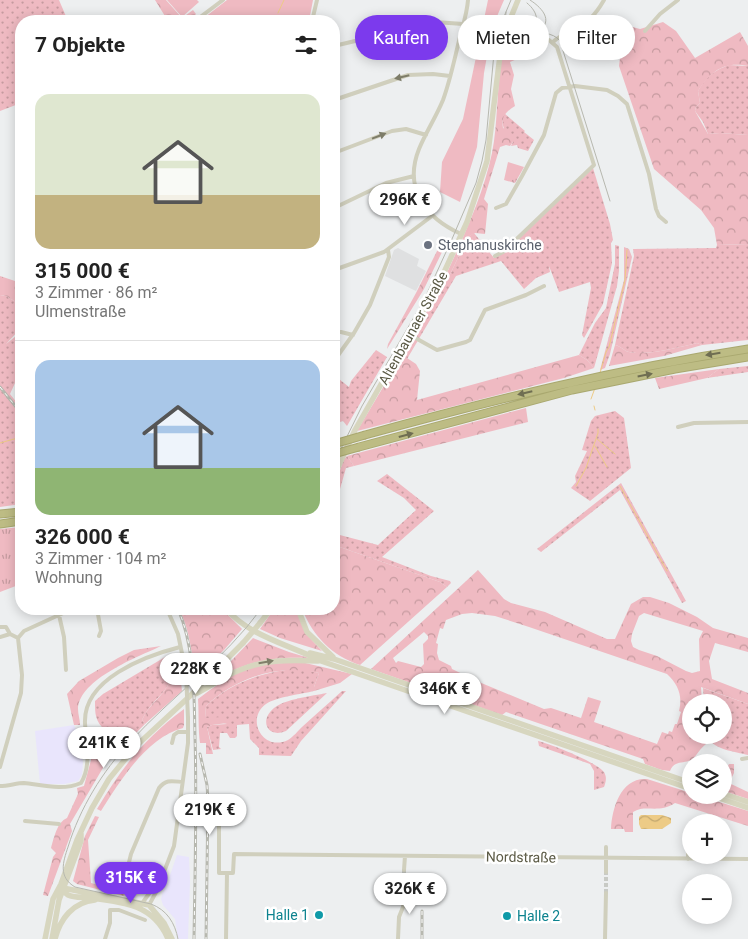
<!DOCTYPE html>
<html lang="de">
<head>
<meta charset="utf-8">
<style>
  :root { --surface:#fff; --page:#f6f6f6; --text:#222; --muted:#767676; --line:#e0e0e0; --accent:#7c3aed }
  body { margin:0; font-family:Roboto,sans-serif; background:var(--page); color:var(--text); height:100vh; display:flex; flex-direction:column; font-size:19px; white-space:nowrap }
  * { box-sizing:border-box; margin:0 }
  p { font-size:16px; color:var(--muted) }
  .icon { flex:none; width:28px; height:28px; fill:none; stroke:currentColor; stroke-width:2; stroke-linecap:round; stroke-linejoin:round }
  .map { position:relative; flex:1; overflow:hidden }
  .side { position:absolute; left:15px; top:15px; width:325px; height:600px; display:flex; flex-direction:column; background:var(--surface); border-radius:20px; box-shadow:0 2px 12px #0003 }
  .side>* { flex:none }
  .top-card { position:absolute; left:355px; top:15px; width:318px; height:45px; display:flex; gap:10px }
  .fabs { position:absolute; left:682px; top:694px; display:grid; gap:10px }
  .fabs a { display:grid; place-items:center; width:50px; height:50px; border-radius:50%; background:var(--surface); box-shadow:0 2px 12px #0003; font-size:25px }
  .price { position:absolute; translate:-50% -42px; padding:0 11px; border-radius:18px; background:#fff; color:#222; font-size:16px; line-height:32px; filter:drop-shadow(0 1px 2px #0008) }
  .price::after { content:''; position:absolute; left:50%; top:30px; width:15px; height:11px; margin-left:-8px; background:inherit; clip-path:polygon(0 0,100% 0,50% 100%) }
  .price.active { background:var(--accent); color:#fff }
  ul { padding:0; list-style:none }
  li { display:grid; align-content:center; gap:10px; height:265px; padding:0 20px }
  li+li { border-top:1px solid var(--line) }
  li span { display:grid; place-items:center; height:155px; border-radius:15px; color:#555 }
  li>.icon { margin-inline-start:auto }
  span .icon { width:90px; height:90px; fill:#fffc; stroke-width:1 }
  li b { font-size:21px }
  h2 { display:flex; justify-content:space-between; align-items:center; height:60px; padding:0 20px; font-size:21px }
  .tag { padding:0 18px; border-radius:22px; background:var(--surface); box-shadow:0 2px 12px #0003; font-size:18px; line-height:45px }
  .tag.active { background:var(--accent); color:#fff }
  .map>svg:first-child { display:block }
</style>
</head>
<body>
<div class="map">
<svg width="748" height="939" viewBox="0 0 748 939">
  <defs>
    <pattern id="grass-dots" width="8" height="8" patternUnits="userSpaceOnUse" patternTransform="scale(1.25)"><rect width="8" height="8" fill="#efbac2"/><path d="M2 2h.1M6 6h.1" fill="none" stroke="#c59a9f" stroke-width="1.8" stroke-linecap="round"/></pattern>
    <pattern id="forest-crowns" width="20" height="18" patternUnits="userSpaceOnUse" patternTransform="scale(1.25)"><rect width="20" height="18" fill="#efbac2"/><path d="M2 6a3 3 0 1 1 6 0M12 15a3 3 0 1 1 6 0" fill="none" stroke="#c59a9f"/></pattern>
    <pattern id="park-tufts" width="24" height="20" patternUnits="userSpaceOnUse" patternTransform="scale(1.25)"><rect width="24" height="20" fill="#efbac2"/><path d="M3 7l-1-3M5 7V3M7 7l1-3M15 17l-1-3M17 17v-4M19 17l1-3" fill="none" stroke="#c59a9f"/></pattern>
    <pattern id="water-waves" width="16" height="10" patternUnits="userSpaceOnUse" patternTransform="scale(1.25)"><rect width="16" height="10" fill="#edcb86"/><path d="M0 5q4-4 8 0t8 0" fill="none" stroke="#c3a86f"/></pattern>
  </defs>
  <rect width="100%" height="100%" fill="#edeff0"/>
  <path fill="#e9e5fc" d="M74,725L78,734L83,762L82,775L78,781L64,784H40L35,731Z
    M177,855L189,857L190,882L188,939H178L175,919L163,905L161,899L163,891L170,875Z"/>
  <path fill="#dfe0e1" d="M398,248L419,259L417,266L426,271L416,291L385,276L394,250Z"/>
  <path fill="url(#grass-dots)" d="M0,0H59L68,21H21V103L0,111Z
    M729,65L748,66V135L720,133L708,134L703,122L695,111L696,107L700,103L698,91C707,76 713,71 729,65Z
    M504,113L525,131L524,132L534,140L528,151L518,148L517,145L511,146L513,142C505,132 500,126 504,113Z
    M593,168L610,224L613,240L611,243L612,263L603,304L584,338L582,335L591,288L590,282L559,292L549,266L550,272L536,278L524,289L501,261L456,276L407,359L404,356L409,347H407L440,288L443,289L468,237L474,233L494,258L504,253Z
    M748,244V340L702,345L697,343C680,347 647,356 629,352C624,351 621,346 615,345L634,256L633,249L716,248L717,245Z
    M615,245L619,246V271L617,286L594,368L587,360L579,355L595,323L606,308L615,264Z
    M624,247L629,249L632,257L610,354L605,368L600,370L624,280Z
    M0,295L6,296L21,305V328L6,344L21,332V377L15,383L10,394L21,408V504L0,507Z
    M376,350L387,357L347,426L343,421L334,424V404H335L334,375L349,387L351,381Z
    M748,366V372L707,378L719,369Z
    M615,411L624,418L631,468L590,501L571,488L576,482L575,476L587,451L582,450L591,421L595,416Z
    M347,456L354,466L346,468L334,510V487L344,459Z
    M387,474L434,511L382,557L431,576L450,581L451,583L447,587L440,582L334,545V535L336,534L378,545L416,510L404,498L377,481Z
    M621,483L686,601L682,603L620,490L541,552L537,549Z
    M165,657H172L178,662L180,673C167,681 172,681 164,691C155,702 149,705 142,720L145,724L112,757L111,748L105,742V730C95,721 95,714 95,701L103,694Z
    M286,670H307L319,673L314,687V691C302,694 276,697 266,704C245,719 263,752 288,740C293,737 298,731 302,727C315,715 329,703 342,691H346L301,741L291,756L259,755V748L250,739L249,724L237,725V736L235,738H230L227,733H220L219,747L221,749L213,750L207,727L212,725L227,724L205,718L206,706C228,685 256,674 286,670Z
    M703,688L748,704V755C736,752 710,749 707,735H724V702H704Z
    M327,693L286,731C267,739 259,720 274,708C285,699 312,696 327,693Z
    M538,741C551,744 596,762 604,772C607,777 606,782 604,787L594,790V771L590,764L539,746Z"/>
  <path fill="url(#forest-crowns)" fill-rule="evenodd" d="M155,0H166L182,18L193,10L196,14L189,21H168Z
    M663,22L676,31L695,58L740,32L748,46V66C724,61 711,71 698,91L700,103L696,107L695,111L708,134L720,133L748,135V244L717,245L714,228L701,210L654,169L619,66L620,58L615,47L613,48L612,32L625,25L640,29Z
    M507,44L514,45L517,59L510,62L514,75L511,89L515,106C506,112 501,116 503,128L510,131L513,142L510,146L506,145L500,147L484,199L488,204L485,234L475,233L468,237L443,289L440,288C460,244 482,200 492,153C495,138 496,123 497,108C499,91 498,57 507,44Z
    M440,245L443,250L424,289L387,349L388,344L416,293Z
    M0,276L21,283V305L6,296L0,295Z
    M697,343L702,345L664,356L609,366L615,345C621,346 624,351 629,352C647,356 680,347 697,343Z
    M410,346L404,356L416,364L420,371L417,400L579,355L587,360L594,368L564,378L357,431L407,347Z
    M719,369L707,378L659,389L655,378Z
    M526,408L528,422L354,466L347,456Z
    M334,545L440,582L447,587L360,665C332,656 313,636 302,609H334Z
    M478,570L504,599L511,603L545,612L607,639H615L631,604L643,597H650L669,603L697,617L713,628L748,638V652L715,643L709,661L712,679L748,693V704L701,687L702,702H691V735H705L706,744C700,748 697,756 691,760C683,764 674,760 670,771L662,770L645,764L643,759L506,712L502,715L371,669ZM472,613L495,616L529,627L667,674C678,684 683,696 679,711L681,712L677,724H675L672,732L669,731L668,734L662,732L657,744L594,722L601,701L588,697L581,718L551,708L544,709L479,682L452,669L451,666L439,660L437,653L438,644L436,643L440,628L443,629L446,620L462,614ZM644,613L703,631L699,639L700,671L692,673L686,671L657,656L639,650L633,647L631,641L632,634L639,616ZM424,632L428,636V639L423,644L424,664L421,667L398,661L396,663L393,658Z
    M179,609H222L242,629L224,650L195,678C192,654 190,630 179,609Z
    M274,609H296L306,634L322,651L280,638L260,629Z
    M253,638L289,652L309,658C271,656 246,662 212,681Z
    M161,646C138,657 79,679 78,709C78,714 80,720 80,725H74L67,694L79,681L118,658L134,650Z
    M301,662L352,674L340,683L314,691V687L319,673C279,663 235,678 206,706L205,718L223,717L227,723L212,725L207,727L213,754H206V743H200C198,728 199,714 198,699C217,684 241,667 266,664C278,663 289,663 301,662Z
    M180,673L182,691L145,724L142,720C149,705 155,703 164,691C172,681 167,681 180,673Z
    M184,709V725L183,728C147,737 120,781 101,811L97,809C122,767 145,738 184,709Z
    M102,747L106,751L107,761L70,824L72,831L48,896L43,895L53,857L56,853L51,848C54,838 57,822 67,818L78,794L77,788L84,786L91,760V751Z
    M729,764H734V773L729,783L748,792V799L724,791V774Z
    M647,779L691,793V795H697L748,811V826L675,803C658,814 646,804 633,812V832H625L624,829H611C612,808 621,777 647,779Z
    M95,816L99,817L88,840L91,883L125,892L124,896L77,884L73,881L85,836Z"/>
  <path fill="url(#park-tufts)" d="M508,162L524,167L515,183L504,180Z
    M21,527V584L0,592V529Z"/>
  <path fill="#efbac2" d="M167,0H197L199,2L182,17Z
    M227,0H313L309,21H200Z
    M488,0H504L492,28L484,73L477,147L460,202L440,192L442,162L463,119Z"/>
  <path fill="url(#water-waves)" d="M641,815H662L671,818V823L662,829H641L639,824V817Z"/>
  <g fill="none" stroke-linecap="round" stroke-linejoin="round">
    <path stroke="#edcb86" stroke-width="1" d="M278,13L284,0
      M274,21L276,16
      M600,373L606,352L609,347L625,280L627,250
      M591,399L595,388
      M594,406L595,410
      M597,439L615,454
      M0,443L21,437
      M595,446L607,467
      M576,486L586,468L598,433V429
      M620,486L667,571"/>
    <path stroke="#c8cac5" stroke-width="4" stroke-dasharray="4 2" stroke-linecap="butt" d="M404,891V870
      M606,893V872"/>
    <defs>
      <path id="motorway" d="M365,435C492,400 618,369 748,349
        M359,447L572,390L675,369L748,357
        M0,514L21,512
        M0,524L21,521"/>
    </defs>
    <use href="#motorway" stroke="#a9a86f" stroke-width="9"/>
    <path stroke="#d0cfbd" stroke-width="4" d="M195,21L223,0
      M312,21L317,0
      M645,31L660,14L678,0
      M553,42C559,36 566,33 573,30C588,23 596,14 604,0
      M334,46L435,22L463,24
      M334,100L408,75L433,74L450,76
      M334,153L392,131L406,129L426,135
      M334,208L386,183L414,176
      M496,208L506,204L522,176L544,135L556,93L562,88L575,86L607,90L618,96L627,104L649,174L656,209L659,216L666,222
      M461,234C426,218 403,189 419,149C426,132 436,117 443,100C450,81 454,61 459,41C462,28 467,14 468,0
      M495,256L503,252L594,165L557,47L549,40L502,39
      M334,270L384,252L432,216
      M334,332H341L353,335
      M410,335L437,350L466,342L470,340L485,310L526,295L544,286
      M334,361L354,333L370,305L389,257L388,250
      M678,427L694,423L748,422
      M97,609L101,631L99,636
      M167,609L178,634L186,673
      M59,615L64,637L66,670
      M0,627H6L10,634L18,638
      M0,637L10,634
      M18,638L24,631L72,609
      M172,743L174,735L178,732H188
      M742,759L748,758
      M0,767L21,693L22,675L18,638
      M0,786C8,786 17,783 24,783C42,785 63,791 81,783C92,765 86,742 85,723C83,679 145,656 180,647
      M25,821L59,824
      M688,859V845
      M404,870L405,856
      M606,872V847
      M227,873H219V807H235
      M119,886L125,879L131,854L159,788C166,779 172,781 182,782
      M141,905L157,882L162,877
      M149,905L160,885L162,877L174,846L188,743V718
      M105,939L110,923V910H119L145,920
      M226,939L227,873H233L234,854L748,859
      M398,939L399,917L403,907L404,891
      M605,939L606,893"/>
    <path stroke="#d7d6bf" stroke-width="5.5" d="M334,476L355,430L441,279L467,222L487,161L502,39L518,0
      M226,609C251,637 288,644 321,661L691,789
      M298,609L307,632L333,657
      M260,623L271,609
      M310,653L334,659L691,783
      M195,694C210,687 224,676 240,670C266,659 291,660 318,661
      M724,794L748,802
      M710,795L748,808
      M62,886C64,889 64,893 68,895C74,898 84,897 91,898C124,902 154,905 168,939
      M58,891L63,888L149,905L164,923L172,939
      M45,939L53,899L61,884L77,840L92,808L109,779L136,746L190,696L243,643
      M52,939L59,900L81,841V834
      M55,939C60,919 73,902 95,900"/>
    <use href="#motorway" stroke="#bdbc84" stroke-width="7"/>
    <path stroke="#b7b8af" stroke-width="1" d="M530,0C544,9 555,23 535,34
      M527,3C538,12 541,24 528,33
      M506,12C500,46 546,22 560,41L610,201
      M334,463L362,406L424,300L452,239L476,183L482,161L486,140L495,42L500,26L511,0
      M178,939C175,923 167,910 151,904L75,887C58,877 63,862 68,847C80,808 102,772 130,742C172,696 224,660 261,609"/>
    <defs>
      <path id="rail" d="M0,387L21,413
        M178,609C195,648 194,694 195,737C197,804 195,872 194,939
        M200,754L207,785L208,800L206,939
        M422,939V911"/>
    </defs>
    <use href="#rail" stroke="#b7b8af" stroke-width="3"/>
    <use href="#rail" stroke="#fff" stroke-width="1" stroke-dasharray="4" stroke-linecap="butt"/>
    <defs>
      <path id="motorway-bridge" d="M334,444L365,435
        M334,454L359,447"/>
    </defs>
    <use href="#motorway-bridge" stroke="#a9a86f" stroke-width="9" stroke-linecap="butt"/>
    <path stroke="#d0cfbd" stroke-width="4" d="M186,673L188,718"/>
    <path stroke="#d7d6bf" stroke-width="5.5" d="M243,643L260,623"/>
    <use href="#motorway-bridge" stroke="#bdbc84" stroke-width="7"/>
  </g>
  <defs><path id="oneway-solid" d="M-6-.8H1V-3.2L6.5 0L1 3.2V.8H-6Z" transform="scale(1.25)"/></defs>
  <g fill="#7e7d69">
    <use href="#oneway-solid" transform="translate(402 77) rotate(167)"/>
    <use href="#oneway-solid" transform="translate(379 136) rotate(-21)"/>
  </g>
  <g fill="#6f6e52">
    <use href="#oneway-solid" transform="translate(713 354) rotate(171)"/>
    <use href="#oneway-solid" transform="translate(645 375) rotate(-11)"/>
    <use href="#oneway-solid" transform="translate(525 393) rotate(167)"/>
    <use href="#oneway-solid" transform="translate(406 435) rotate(-15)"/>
  </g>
  <use fill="#807f6a" href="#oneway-solid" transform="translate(266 662) rotate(-10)"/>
  <circle fill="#6b7280" stroke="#fff" stroke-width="2" cx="428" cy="245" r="5"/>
  <g fill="#0f9aa8" stroke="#fff" stroke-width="2">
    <circle cx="319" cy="915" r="5"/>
    <circle cx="507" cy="916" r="5"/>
  </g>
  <g text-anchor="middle" stroke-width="5" stroke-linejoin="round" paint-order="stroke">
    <g font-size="14" fill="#5b616d" stroke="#fff" text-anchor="start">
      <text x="438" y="250">Stephanuskirche</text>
    </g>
    <g font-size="14" fill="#5b5a45" stroke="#fff">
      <text transform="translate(413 328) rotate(-61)" y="5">Altenbaunaer Straße</text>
      <text transform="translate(521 857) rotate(1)" y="5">Nordstraße</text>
    </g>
    <g font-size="14" fill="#0d838f" stroke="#fff" text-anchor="end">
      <text x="309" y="920">Halle 1</text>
      <text x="517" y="921" text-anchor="start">Halle 2</text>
    </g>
  </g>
</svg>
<div class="fabs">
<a><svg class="icon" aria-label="locate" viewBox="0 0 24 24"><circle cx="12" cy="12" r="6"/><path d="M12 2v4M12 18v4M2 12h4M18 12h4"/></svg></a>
<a><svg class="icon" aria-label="layers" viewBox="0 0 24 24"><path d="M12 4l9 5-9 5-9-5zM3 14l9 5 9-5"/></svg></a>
<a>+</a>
<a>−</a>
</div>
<b class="price" style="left:405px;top:226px">296K €</b>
<b class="price" style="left:196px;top:695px">228K €</b>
<b class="price" style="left:445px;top:715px">346K €</b>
<b class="price" style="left:104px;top:769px">241K €</b>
<b class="price" style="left:210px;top:836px">219K €</b>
<b class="price active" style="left:131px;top:904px">315K €</b>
<b class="price" style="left:410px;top:915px">326K €</b>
<div class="top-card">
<a class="tag active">Kaufen</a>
<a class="tag">Mieten</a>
<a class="tag">Filter</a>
</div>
<section class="side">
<h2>7 Objekte<svg class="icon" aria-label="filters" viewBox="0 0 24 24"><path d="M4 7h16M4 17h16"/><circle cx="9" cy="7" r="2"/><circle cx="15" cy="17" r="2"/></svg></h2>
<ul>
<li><span style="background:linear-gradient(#dfe7d0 65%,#c2b280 0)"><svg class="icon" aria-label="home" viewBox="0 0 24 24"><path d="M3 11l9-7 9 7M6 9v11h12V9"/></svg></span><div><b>315 000 €</b><p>3 Zimmer · 86 m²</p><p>Ulmenstraße</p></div></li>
<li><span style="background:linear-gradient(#a9c7e8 70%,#8fb573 0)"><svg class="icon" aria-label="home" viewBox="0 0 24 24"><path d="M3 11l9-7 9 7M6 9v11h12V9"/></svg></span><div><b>326 000 €</b><p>3 Zimmer · 104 m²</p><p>Wohnung</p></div></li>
</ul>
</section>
</div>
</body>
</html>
